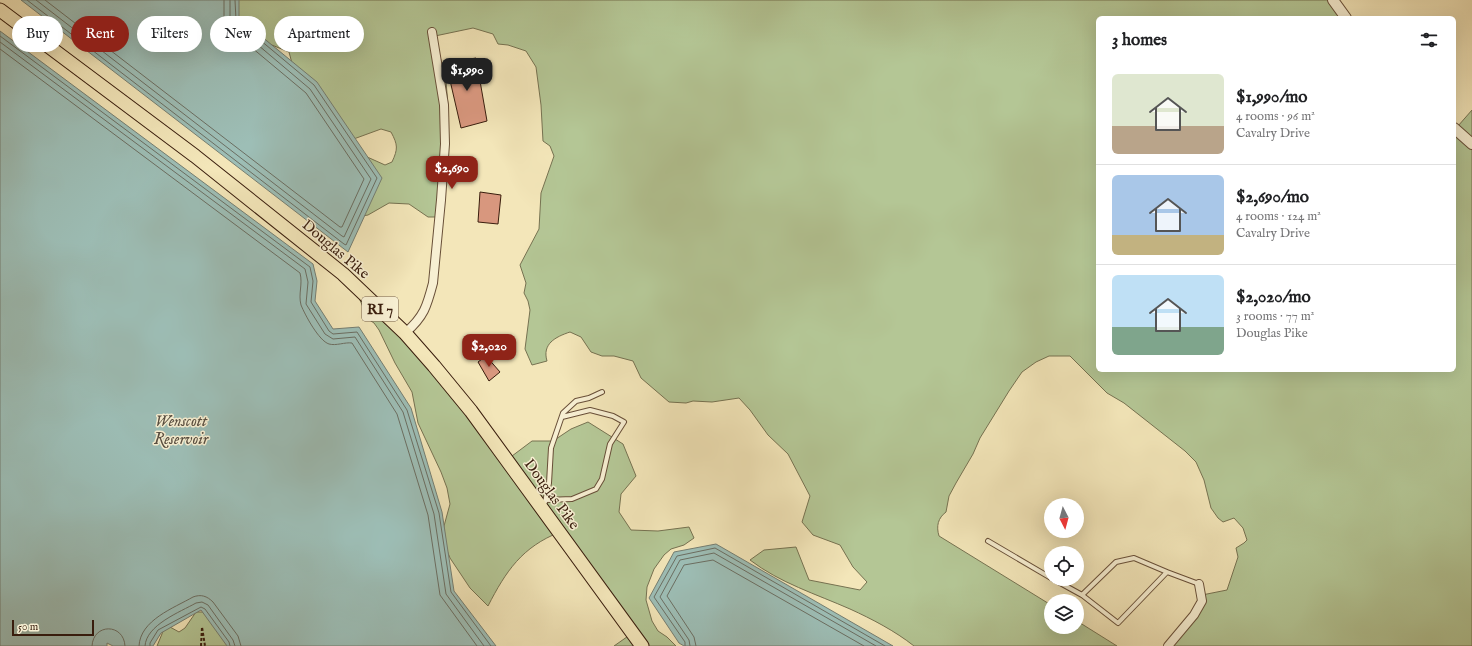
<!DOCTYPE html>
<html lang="en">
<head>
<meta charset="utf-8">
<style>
  :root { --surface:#fff; --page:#f6f6f6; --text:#202124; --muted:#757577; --line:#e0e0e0; --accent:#8f2418 }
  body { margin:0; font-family:"IM FELL English",serif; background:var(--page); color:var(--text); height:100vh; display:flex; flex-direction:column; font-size:15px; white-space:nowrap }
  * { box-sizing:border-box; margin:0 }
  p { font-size:13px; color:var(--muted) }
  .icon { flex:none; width:22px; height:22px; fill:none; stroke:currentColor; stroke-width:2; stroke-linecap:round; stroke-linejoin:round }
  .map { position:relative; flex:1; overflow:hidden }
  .drawer { position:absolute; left:1096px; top:16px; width:360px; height:356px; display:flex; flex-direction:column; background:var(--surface); border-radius:6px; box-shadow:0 4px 16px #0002 }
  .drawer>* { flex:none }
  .guide { position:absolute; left:12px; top:16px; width:380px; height:36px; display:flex; gap:8px }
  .needle { width:26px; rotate:174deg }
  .controls { position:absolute; left:1044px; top:498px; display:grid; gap:8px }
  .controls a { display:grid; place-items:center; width:40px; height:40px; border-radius:50%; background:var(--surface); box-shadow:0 4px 16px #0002; font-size:20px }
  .scale { position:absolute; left:12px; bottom:10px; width:82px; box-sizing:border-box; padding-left:4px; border:2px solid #391d0d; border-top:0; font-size:11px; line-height:14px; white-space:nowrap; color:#391d0d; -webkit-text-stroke:3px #f7efd2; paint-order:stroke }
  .price { position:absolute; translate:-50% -34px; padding:0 9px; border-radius:8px; background:var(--accent); color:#fff; font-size:13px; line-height:26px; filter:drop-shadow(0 1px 2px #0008) }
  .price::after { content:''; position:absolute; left:50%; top:24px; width:12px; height:9px; margin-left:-6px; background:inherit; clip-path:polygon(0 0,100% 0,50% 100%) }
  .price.active { background:#222; color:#fff }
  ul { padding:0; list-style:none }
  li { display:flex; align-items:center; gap:12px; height:100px; padding:0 16px }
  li+li { border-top:1px solid var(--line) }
  li span { display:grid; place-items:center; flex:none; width:112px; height:80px; border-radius:6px; color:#555 }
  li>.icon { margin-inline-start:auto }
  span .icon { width:48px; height:48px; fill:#fffc; stroke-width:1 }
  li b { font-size:17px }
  h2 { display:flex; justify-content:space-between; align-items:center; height:48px; padding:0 16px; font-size:17px }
  .tag { padding:0 14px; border-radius:18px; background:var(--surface); box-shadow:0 4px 16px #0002; font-size:14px; line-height:36px }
  .tag.active { background:var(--accent); color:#fff }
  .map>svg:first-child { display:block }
</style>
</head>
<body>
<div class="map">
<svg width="1472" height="646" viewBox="0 0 1472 646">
  <rect width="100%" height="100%" fill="#f3e6b9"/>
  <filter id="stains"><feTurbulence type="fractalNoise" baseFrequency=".005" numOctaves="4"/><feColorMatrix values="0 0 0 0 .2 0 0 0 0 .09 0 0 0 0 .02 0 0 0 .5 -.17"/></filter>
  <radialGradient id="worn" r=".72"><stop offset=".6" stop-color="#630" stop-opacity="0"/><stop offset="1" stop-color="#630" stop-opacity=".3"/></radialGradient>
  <path fill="#b4c695" stroke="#767251" d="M231,0H1337L1349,18H1098V370H1454V124L1458,126L1472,110V646H1170L1202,595L1227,590L1238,557L1236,548L1244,543L1247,540L1243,528L1234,518L1223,522L1218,518L1211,508L1204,480L1196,462L1185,451L1124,403L1107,393L1070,356H1049L1036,362L1022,372L1009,391L980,438L973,454L956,483L949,496L946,512C938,518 936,526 939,536L1051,605V627H1077V621L1117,646H914C895,631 872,619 850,609C816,594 780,583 750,560L764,550L796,547L809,580L860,590L867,582L853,567L840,545L813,535L802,522L810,496L788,454L768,435L750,410L739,398L712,402L693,401L686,403L669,402L641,378L633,361L614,356H602L591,352L581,337L570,332C555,337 542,344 547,361L532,365L525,349L530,310L528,301L524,293L526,283L520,265L539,229L541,193L554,156L550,146L543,141L541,105L536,67L526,51L508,45L498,44L493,34L473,28L435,36L446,81L448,106L442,217H428L409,204L389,203L368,215L357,217L365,156L385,165L392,162C398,149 398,145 391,132L381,129L340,144L293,67L289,52L262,41L242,23Z
    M355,281L509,456H512L532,441H553L571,429L588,422L623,444L636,476L621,494L619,512L631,530L658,531L689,527L694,538L684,545L671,549L664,555L654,569L647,587L646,600L652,621L658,631L667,637L676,646H614L634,632L560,532C522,547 506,571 488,606L470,588L450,558L446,548L444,526L450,504L447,488L441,472L418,423L412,392L395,363L379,330L374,323L368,319L357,293Z
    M196,612H206L230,646H157L164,629L170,627L179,632L185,628Z"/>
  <path fill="#9dbeb6" stroke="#757e72" d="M21,0H239V18L317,82L382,178L348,252Z
    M0,31L313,264L317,281L315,301L333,329L359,327L411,408L442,512L454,591L496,646H227L201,610L161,633L153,646H113L107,643V646H0Z
    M716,544L893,646H684L679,643L649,598L674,552Z"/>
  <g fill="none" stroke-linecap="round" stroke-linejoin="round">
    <path stroke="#6b6e62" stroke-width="1" d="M27,0L344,244L346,245L377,178L314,85L236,20L235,0
      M36,0L342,236L344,237L371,179L310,89L232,23L230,18V0
      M45,0L340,227H342L364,179L306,93L227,27L224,19V0
      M0,36L310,267L313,281L311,302L329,331L333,334L357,332L407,410L439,513L451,592L491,646
      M0,42L305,269L308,282L306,304L325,334L333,339L355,337L403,412L434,514L446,594L484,646
      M0,49L300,273C303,284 298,294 301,305C305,315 319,341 329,344C336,346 345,342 352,343L397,414L428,515L440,595L477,646
      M92,646C93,623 124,623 125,646
      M139,646C140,620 174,608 193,597C201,594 207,596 213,602L238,636L241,646
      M145,646C146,625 180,612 196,603L202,602L208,605L233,640L235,646
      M150,646V643L158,630L201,607L205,609L229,642L230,646
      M685,646V642L654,597L677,556L715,548L885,646
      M690,646L689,640L660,597L680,560L714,553L876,646
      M696,646L694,637L667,596L684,565L713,560L864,646"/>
  </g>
  <path fill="#d8977e" stroke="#391d0d" d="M476,58L487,121L461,128L446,63Z
    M480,192L501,195L498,224L478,222Z
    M486,356L500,372L489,381L478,362Z"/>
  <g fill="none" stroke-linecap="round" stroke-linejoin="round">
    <defs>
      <path id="service" d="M546,500L572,499L596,489L602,479L610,444L624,422L613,416L590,410L562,417
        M545,502L549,483L551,448L563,413L576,401L589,398L602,392
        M988,541L1051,578
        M1053,579L1082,595L1118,623L1167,572L1199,584
        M1082,595L1116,562L1134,558L1167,572"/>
      <path id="minor" d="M405,333C424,317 427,306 433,283L441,200L445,144L444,105L432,32
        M1168,646L1194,615L1202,601L1199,584"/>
      <path id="tertiary" d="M1333,0L1346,18
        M1454,128L1472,144"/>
      <path id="primary" d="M0,10L195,156L343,274L405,333L434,366L471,411L642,646"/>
    </defs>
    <use href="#service" stroke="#684f38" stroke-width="6"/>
    <use href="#minor" stroke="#684f38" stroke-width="10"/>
    <use href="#tertiary" stroke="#684f38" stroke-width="12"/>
    <use href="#primary" stroke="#391d0d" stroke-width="15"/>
    <path stroke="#391d0d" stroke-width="2" stroke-dasharray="3 2" stroke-linecap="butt" d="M201,646L202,627L205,646"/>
    <use href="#service" stroke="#f7efd2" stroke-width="4"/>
    <use href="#minor" stroke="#f7efd2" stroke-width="8"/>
    <use href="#tertiary" stroke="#f7efd2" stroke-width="10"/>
    <use href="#primary" stroke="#f3e6b9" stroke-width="13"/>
  </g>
  <g text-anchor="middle" stroke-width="3" stroke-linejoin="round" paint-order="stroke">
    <rect fill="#f7efd2" stroke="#725c48" stroke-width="1" x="362" y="297" width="36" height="24" rx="3"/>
    <g font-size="14" font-weight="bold" fill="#391d0d">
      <text x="380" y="314">RI 7</text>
    </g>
    <g font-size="15" fill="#391d0d" stroke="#f7efd2">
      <text transform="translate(336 249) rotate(40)" y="5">Douglas Pike</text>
      <text transform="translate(552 494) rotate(54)" y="5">Douglas Pike</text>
    </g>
    <g font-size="16" font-style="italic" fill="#574d40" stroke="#f7efd2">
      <text x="181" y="426">Wenscott<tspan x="181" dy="18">Reservoir</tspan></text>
    </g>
  </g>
  <rect width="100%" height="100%" filter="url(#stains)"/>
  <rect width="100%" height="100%" fill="url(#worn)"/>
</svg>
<div class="controls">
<a><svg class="needle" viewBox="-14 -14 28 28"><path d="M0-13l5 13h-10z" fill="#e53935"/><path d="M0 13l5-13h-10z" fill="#757577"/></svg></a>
<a><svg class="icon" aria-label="locate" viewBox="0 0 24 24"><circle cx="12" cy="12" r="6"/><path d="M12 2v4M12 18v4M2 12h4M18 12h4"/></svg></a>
<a><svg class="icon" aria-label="layers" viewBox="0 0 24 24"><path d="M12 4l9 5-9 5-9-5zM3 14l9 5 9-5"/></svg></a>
</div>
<div class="scale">50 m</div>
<b class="price active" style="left:467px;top:92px">$1,990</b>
<b class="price" style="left:452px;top:190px">$2,690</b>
<b class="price" style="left:489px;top:368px">$2,020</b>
<div class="guide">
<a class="tag">Buy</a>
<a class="tag active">Rent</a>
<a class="tag">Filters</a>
<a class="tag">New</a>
<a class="tag">Apartment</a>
</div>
<section class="drawer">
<h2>3 homes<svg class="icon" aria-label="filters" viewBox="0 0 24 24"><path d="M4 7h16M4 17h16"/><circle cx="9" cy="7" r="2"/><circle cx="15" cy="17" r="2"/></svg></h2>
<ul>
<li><span style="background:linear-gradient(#dfe7d0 65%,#b9a48a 0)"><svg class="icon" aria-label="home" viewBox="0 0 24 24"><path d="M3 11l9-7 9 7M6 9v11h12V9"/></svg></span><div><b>$1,990/mo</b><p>4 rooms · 96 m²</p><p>Cavalry Drive</p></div></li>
<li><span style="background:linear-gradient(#a9c7e8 75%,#c2b280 0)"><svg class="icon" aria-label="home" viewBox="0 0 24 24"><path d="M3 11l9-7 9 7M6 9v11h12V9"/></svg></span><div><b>$2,690/mo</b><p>4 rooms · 124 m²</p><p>Cavalry Drive</p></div></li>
<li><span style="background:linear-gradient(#bfe0f5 65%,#7fa58c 0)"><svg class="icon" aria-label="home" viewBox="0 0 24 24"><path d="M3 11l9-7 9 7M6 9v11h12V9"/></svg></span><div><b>$2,020/mo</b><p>3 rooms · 77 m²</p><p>Douglas Pike</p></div></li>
</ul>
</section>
</div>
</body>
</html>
